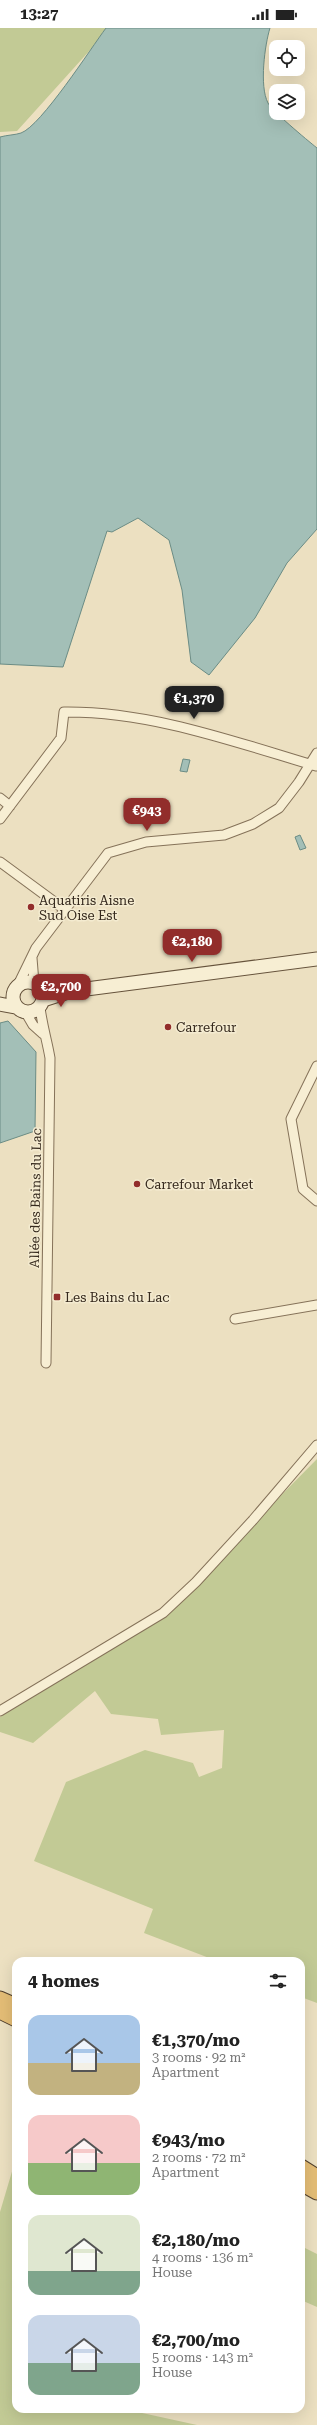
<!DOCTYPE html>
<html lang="en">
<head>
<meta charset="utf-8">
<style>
  :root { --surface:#fff; --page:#f2f2f2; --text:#222; --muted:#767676; --accent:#922d2b }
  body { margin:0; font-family:"Roboto Serif",serif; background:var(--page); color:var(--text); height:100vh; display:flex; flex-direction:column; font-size:15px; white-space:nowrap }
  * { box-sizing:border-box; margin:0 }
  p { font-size:13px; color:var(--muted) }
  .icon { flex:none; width:22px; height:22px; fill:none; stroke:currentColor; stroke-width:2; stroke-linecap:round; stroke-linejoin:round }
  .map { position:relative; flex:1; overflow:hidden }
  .side { position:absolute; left:12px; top:1929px; width:293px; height:456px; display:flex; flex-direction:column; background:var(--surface); border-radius:12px; box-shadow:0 4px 16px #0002 }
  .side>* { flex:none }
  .controls { position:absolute; left:269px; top:12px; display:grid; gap:8px }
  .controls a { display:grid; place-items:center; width:36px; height:36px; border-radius:8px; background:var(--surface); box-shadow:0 4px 16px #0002; font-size:20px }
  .price { position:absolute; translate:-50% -34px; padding:0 9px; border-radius:8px; background:var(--accent); color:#fff; font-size:13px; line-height:26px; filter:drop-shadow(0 1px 2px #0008) }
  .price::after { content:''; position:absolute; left:50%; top:24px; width:12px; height:9px; margin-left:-6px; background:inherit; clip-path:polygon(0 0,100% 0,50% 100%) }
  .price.active { background:#222; color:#fff }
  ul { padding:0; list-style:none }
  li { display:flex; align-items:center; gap:12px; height:100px; padding:0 16px }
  li span { display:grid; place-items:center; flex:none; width:112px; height:80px; border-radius:12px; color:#555 }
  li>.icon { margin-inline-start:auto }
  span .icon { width:48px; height:48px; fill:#fffc; stroke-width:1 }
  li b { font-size:17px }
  h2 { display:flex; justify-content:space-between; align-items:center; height:48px; padding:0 16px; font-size:17px }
  .status { display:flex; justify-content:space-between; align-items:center; height:28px; padding:0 20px; background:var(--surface); direction:ltr }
  .status svg { height:11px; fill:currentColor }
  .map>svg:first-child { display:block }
</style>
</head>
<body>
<div class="status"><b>13:27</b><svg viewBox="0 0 49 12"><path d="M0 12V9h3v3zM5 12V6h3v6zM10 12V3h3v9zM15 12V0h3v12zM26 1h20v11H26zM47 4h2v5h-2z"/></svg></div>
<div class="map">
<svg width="317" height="2397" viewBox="0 0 317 2397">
  <rect width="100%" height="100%" fill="#ece0c1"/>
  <path fill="#c2ca95" d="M0,0H110L17,103L0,104Z
    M317,1431V1975L301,1969V1933H217L144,1905L153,1881L34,1833L66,1754L145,1722L193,1735L199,1749L222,1740L224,1702L161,1707L158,1691L111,1686L95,1663L33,1715L0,1704V1689L155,1595Z
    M16,2130V2381H124L197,2397H0V2184Z
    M301,2218L317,2226V2279L301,2272Z"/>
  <path fill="#a3bfb7" stroke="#6b8c85" d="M106,0H270C265,16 259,58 268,75C271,82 307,112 317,120V501L287,535L255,590L209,647L191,634L182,562L169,512L138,490L112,504L107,503L63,639L0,636V109C7,107 15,107 21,105C41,98 91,20 106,0Z
    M183,731L190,732L187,744L180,743Z
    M300,807L306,820L300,822L295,809Z
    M8,993L36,1024L35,1103L0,1115V995Z"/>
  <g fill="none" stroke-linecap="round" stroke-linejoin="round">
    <defs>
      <path id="minor" d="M0,770L10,778
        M0,791L61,710L64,684C150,683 235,714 316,738
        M0,834L64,881
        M32,930L34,955
        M18,957L36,920L108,825L146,814L224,807L253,796L279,780L299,754L317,725
        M40,979C42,997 47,1012 50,1030L46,1335
        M26,985L33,997L43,1006
        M317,1038L291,1091L303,1161L317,1173
        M235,1291L317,1277
        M0,1683L163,1585L196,1554L253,1492L317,1417"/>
      <path id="secondary" d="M13 969a15 15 0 1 1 30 0a15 15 0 1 1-30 0Z
        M43,972L71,963L317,931
        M0,976L15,979"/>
      <path id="trunk" d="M0,1971L16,1978
        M0,1983L16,1991
        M301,2139L317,2149
        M301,2155L317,2164"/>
    </defs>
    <use href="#minor" stroke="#857259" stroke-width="11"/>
    <use href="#secondary" stroke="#66533c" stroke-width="15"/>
    <use href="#trunk" stroke="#52402d" stroke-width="17"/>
    <use href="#minor" stroke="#f7eed3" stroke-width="9"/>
    <use href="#secondary" stroke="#f7eed3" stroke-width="13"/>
    <use href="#trunk" stroke="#e4bd76" stroke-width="15"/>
  </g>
  <g fill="#922d2b" stroke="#f4ebd0" stroke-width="1.5">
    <circle cx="31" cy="879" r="4"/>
    <circle cx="168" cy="999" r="4"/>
    <circle cx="137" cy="1156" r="4"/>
    <rect x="53" y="1265" width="8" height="8" rx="2"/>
  </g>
  <g text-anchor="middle" stroke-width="3" stroke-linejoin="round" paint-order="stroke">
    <g font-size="13" fill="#35291d" stroke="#f4ebd0" text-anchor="start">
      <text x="39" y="877">Aquatiris Aisne<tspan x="39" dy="15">Sud Oise Est</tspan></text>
      <text x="176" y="1004">Carrefour</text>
      <text x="145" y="1161">Carrefour Market</text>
      <text x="65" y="1274">Les Bains du Lac</text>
    </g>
    <g font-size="13" fill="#35291d" stroke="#f4ebd0">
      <text transform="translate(35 1170) rotate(-89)" y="5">Allée des Bains du Lac</text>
    </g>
  </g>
</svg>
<div class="controls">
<a><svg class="icon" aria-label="locate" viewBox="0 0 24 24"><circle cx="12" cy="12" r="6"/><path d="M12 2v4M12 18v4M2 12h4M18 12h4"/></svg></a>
<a><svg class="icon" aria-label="layers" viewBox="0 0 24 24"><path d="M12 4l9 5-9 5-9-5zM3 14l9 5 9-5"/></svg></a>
</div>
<b class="price active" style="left:194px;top:692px">€1,370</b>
<b class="price" style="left:147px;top:804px">€943</b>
<b class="price" style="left:192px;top:935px">€2,180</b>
<b class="price" style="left:61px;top:980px">€2,700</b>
<section class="side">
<h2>4 homes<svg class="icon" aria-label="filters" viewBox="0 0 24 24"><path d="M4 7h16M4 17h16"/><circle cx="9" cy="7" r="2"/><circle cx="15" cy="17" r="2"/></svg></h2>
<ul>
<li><span style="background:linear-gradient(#a9c7e8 60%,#c2b280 0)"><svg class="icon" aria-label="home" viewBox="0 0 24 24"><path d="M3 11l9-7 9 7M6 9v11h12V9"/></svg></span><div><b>€1,370/mo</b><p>3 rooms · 92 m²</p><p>Apartment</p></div></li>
<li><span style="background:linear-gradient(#f6c9c9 60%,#8fb573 0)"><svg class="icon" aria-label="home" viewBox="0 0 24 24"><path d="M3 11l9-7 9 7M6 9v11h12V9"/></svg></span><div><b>€943/mo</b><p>2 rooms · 72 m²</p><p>Apartment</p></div></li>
<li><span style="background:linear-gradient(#dfe7d0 70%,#7fa58c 0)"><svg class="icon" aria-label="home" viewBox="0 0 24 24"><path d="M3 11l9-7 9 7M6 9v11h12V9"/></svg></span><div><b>€2,180/mo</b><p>4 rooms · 136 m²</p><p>House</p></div></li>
<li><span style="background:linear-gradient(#c9d6e8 60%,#7fa58c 0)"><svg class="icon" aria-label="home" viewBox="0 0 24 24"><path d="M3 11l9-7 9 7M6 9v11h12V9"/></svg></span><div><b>€2,700/mo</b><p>5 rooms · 143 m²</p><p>House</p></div></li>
</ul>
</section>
</div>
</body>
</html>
